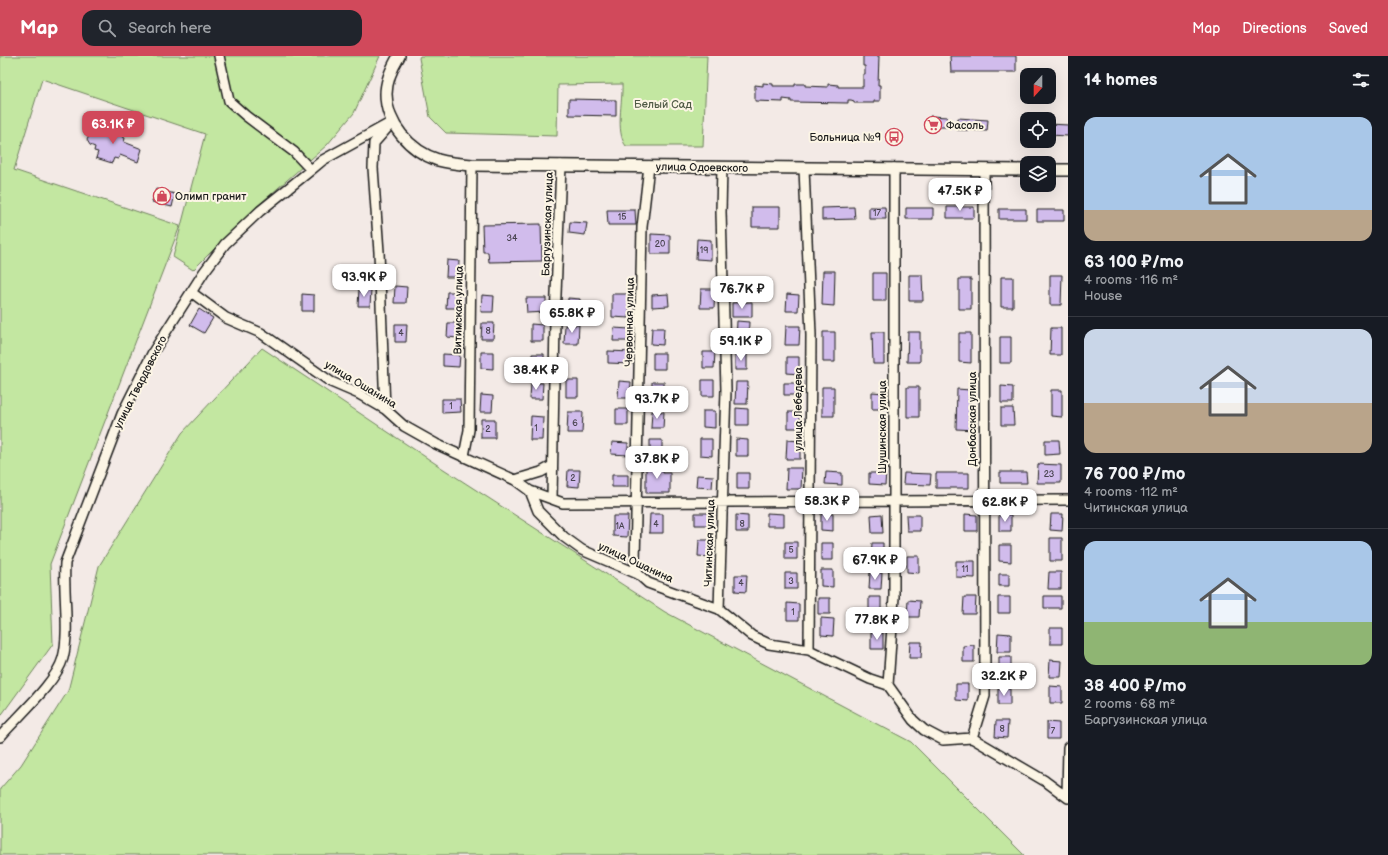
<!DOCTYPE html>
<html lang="en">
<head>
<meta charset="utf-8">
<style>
  :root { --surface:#171b24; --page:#20242c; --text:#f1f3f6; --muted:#9ea1a6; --line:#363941; --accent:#d1495b }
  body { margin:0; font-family:"Balsamiq Sans",sans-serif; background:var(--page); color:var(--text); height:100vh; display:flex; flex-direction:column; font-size:15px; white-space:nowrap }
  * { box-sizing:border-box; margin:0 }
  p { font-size:13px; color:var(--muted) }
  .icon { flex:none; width:22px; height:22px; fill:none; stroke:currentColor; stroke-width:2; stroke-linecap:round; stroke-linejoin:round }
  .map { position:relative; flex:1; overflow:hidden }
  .drawer { display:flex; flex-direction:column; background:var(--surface); width:320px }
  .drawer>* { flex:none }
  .needle { width:26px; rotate:201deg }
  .buttons { position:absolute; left:1020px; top:12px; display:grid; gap:8px }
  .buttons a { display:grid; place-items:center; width:36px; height:36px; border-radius:8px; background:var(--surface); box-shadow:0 4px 16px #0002; font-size:20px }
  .price { position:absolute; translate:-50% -34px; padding:0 9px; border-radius:8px; background:#fff; color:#222; font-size:13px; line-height:26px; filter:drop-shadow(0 1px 2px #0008) }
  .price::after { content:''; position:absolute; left:50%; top:24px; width:12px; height:9px; margin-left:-6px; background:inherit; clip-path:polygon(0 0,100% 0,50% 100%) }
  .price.active { background:var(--accent); color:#fff }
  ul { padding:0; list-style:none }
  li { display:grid; align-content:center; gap:8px; height:212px; padding:0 16px }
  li+li { border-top:1px solid var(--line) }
  li span { display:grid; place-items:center; height:124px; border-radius:12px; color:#555 }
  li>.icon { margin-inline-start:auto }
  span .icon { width:72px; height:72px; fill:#fffc; stroke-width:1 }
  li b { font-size:17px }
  h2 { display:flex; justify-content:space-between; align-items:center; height:48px; padding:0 16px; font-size:17px }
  header { display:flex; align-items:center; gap:24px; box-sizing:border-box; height:56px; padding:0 20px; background:var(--accent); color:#fff }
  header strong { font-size:19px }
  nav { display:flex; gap:22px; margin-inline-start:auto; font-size:14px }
  .search { width:280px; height:36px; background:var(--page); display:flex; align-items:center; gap:10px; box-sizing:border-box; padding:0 14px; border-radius:12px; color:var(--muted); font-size:15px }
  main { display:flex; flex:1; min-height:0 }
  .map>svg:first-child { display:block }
</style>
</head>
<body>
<header>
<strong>Map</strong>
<div class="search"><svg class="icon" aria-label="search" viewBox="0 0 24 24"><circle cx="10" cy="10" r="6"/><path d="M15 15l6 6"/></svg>Search here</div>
<nav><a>Map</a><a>Directions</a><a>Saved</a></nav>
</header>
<main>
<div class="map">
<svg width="1068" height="799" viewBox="0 0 1068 799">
  <rect width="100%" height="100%" fill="#f3eae6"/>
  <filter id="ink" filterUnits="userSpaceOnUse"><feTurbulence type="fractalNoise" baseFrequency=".025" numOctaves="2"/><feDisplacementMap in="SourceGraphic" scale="8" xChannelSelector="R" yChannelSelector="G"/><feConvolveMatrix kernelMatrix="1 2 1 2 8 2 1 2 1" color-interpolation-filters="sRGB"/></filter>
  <g filter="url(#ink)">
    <path fill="#c3e7a1" stroke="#70825e" d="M0,0H380L354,57L327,89L253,154L193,214L173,201L205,78L42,23L14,114L180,170L50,508L53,588L0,661Z
      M420,0H707L703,90H626C615,76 623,45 622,28L558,29L557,80L446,77L430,61L419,2Z
      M262,292L442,412L665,556L911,686L1024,799H0V733L21,709L68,635L99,510L182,377Z"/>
    <path fill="#d1bcec" stroke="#1c1c1c" d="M863,0H879L878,29H880V45H874V47H854V45L851,44H848V47L791,46V44L783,43V46L755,45V29L763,30V27L773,28V30H795V28H805V30L828,31V28L838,29V31H863V18H865V10H863Z
      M950,0H1016V16H951Z
      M569,43L616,44V60L569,59Z
      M930,60L947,61V71H930Z
      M958,62L988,64L987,75L957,74Z
      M1049,68L1068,69V80L1049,79Z
      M107,69L123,75L121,80L125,82L124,86L142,93L138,106L120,99L118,103L114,102L112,107L96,102L98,96L94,95L95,91L90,89L87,84L90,78L95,75L101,77L102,73L105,74Z
      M156,133L175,138L172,151L152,146Z
      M752,151H780V171H752Z
      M854,151L855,163L822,164V152Z
      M869,151H885L886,163H869Z
      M947,151H974V162H947Z
      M906,152H933V163H906Z
      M999,153H1026V163H999Z
      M607,154H635L636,169H608Z
      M1037,154H1064V165H1037Z
      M570,166L587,167L585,179L569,177Z
      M541,168L542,205L489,206L488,196H483L482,169Z
      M651,178L670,179V198H651Z
      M697,183L711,184V204L696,203Z
      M447,204L459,205L458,221H446Z
      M823,215H835L834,250L822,249Z
      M873,217H886V245H873Z
      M909,219H922L923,245H909Z
      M1050,219H1062L1061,249H1050Z
      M1001,221H1013V251H1001Z
      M959,223H971V253H959Z
      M395,230L407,231L406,247H394Z
      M359,233L371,234L370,250H358Z
      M701,233H715L714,252H700Z
      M447,236H459L458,252H446Z
      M302,238L314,239V255H302Z
      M612,238H630L629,262L612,261Z
      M668,238L669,250L652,251V239Z
      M787,238L799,239L798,255H786Z
      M482,239L494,240L493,256H481Z
      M526,242H546V256L527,257Z
      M568,242L580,243V259H568Z
      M752,246V261H732V247Z
      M199,253L213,262L204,277L190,269Z
      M737,265L749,266L748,286L736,285Z
      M448,267H458V282L447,281Z
      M482,267H494L493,283H481Z
      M395,268H407L406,286H395Z
      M531,268L543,269V285H531Z
      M565,269H579L578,288H564Z
      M786,270H800L799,289H785Z
      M614,272L630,273V285H613Z
      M652,272H664L663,289L651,288Z
      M1051,272H1061V299H1050Z
      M823,276H835V306H823Z
      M872,276H884V308H873Z
      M908,276H920V306H907Z
      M959,277H971V307L959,306Z
      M1000,281H1011V307H1000Z
      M608,295L632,296V308L608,307Z
      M481,296H493V313L481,312Z
      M703,296H715L714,312H703Z
      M653,297H665V313H653Z
      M735,297H747V314H735Z
      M443,298L460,299L459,311L443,310Z
      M532,298H544V314H532Z
      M787,301H799V318L787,317Z
      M566,324H578V341H566Z
      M702,324H714V340H702Z
      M619,325L631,326L630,342H618Z
      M652,326H664V342H652Z
      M736,326H748L747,348H735Z
      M531,327H543L542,343H530Z
      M784,327H801V339H784Z
      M1001,330L1013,331V347H1001Z
      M822,331H834V360H822Z
      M907,331H919V361H907Z
      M957,333L970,334L969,365H976V374L956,373Z
      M1051,334H1062V361L1051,360Z
      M872,336L884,337V353H872Z
      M481,339L493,340L492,356H480Z
      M442,343H460L461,356L442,357Z
      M736,352L748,353V369H736Z
      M1001,352H1013L1014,369H1001Z
      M616,353H628V369H616Z
      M652,355L664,356L663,372H651Z
      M703,355H715V372L703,371Z
      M568,356H583L582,377H567Z
      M788,356H800V372H788Z
      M531,360L543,361L542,384H530Z
      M481,363H495V382H481Z
      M700,383H712V400L700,399Z
      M736,383L748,384V400H736Z
      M650,384H662V401L650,400Z
      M787,384L800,385V403H786Z
      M1045,384H1059L1060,398L1045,399Z
      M612,386L628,387V399L611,398Z
      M1038,408L1061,409V427H1037Z
      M646,410H663V417H670V437H646Z
      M787,412H802L801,433H786Z
      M568,414H580L579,431L567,430Z
      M826,416L842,417V429L825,428Z
      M1000,416H1026L1027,427H1000Z
      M737,417H749V433H737Z
      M869,417H886L885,429L869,428Z
      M904,417L931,418L930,429L903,428Z
      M936,417H969V432H936Z
      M612,419H628V431H612Z
      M697,419L713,420L712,432L696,431Z
      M695,457H712V469H695Z
      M767,457L784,458V470H767Z
      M650,458H663V477H649Z
      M821,458H833V475L821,474Z
      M882,458L883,477H872L871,459Z
      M965,458L977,459V475H965Z
      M999,458L1011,459V475H999Z
      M1051,458H1063L1062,475L1050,474Z
      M736,459L748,460V476H736Z
      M906,459H920V475H907Z
      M613,460H628L627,481L613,480Z
      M1050,482H1062V505H1050Z
      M699,484H711L710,501L698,500Z
      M785,486H797V503H785Z
      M821,487H833V504H821Z
      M872,487H883V504L871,503Z
      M999,489H1011V506L999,505Z
      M907,500H919V517L907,516Z
      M956,505H975V522L956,521Z
      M821,514H833V531L821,530Z
      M870,516L882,517L881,533H869Z
      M1049,516H1061V533H1048Z
      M785,517H797V533H785Z
      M999,518H1009V530H999Z
      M735,519H747L746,536L735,535Z
      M1044,540H1061V552H1044Z
      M869,541H881V558H869Z
      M964,541H976L975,558H963Z
      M998,541H1010V557H998Z
      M818,542H830V558H818Z
      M908,544L920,545L919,561H907Z
      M787,547L799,548V564H787Z
      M821,562L834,563L833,580L821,579Z
      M1050,572H1062V588H1050Z
      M871,577H883V593H871Z
      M998,577L1011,578V596H997Z
      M910,586H922L921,602H909Z
      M974,589V606H963V590Z
      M999,601H1011V617H999Z
      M1050,604L1062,605L1061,621H1049Z
      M956,628H968V645L956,644Z
      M1050,630L1062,631V647H1050Z
      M998,632L1010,633V649H998Z
      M996,665H1008L1007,682L995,681Z
      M1047,666L1059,667V683H1047Z"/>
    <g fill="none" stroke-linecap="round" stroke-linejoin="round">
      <defs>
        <path id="minor" d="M219,0L229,45L246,60L294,96L311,114
          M804,112L811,279L809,594
          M191,236L226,262L261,277L331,326L359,338L385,353L404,370L436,388L515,424L530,435L538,455L564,481L582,494L638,518L648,527L719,553L752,580L769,588L809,594L870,623L888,629L913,664L924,674L943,684L972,682L1045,725L1068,742
          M385,353L379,196L373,112L374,87L389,70
          M464,400L469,374L472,109
          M515,424L541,416L552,410
          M530,435L563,447L1068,444
          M552,443L555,264L561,109
          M638,518L635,507L642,171L649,110
          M719,553L726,334L721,156L722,111
          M888,629L894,541V112
          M0,681C18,660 56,627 63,602C70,575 63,536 65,507L122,358L153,296L204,216L225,188L260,155L311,114L323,104L392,66
          M972,682L985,640L984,114
          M1067,740L1068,691"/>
        <path id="tertiary" d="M399,0C393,10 386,25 386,38C386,68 410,95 438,104C449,107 460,108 472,109L1027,114
          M1049,114H1068"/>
      </defs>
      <use href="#minor" stroke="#1c1c1c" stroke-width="12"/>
      <use href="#tertiary" stroke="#1c1c1c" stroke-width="14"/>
      <use href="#minor" stroke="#fcf5e5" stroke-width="9"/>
      <use href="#tertiary" stroke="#fcf5e5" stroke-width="11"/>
    </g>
  </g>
  <defs>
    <symbol id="supermarket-ring" viewBox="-11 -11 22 22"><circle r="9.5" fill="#fcf5e5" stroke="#d1495b" stroke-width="1.5"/><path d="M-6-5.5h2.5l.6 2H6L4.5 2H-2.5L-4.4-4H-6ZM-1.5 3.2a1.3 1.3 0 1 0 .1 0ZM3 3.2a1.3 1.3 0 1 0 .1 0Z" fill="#d1495b"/></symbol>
    <symbol id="bus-ring" viewBox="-11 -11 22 22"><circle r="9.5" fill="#fcf5e5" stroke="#d1495b" stroke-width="1.5"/><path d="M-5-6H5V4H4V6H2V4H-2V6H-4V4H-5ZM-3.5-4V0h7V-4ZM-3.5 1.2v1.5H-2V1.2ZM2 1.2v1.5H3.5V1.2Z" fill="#d1495b"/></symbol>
    <symbol id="shop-ring" viewBox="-11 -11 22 22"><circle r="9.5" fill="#fcf5e5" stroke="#d1495b" stroke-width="1.5"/><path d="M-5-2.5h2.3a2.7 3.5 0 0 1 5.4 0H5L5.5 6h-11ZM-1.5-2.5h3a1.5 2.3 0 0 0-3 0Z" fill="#d1495b"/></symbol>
  </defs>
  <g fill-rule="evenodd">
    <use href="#supermarket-ring" x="923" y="59" width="20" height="20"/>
    <use href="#bus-ring" x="884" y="71" width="20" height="20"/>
    <use href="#shop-ring" x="152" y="130" width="20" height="20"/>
  </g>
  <g text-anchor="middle" stroke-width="4" stroke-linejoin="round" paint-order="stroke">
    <g font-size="9" fill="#494450">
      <text x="877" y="160">17</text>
      <text x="622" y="164">15</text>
      <text x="512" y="185">34</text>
      <text x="660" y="191">20</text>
      <text x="704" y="197">19</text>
      <text x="488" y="278">8</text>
      <text x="401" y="280">4</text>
      <text x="451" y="353">1</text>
      <text x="575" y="370">6</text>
      <text x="536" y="375">1</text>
      <text x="488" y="376">2</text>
      <text x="1049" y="421">23</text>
      <text x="573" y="425">2</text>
      <text x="656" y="471">4</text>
      <text x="742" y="471">8</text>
      <text x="620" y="473">1А</text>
      <text x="791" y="497">5</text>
      <text x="965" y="516">11</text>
      <text x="791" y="528">3</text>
      <text x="741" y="530">4</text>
      <text x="793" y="559">1</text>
      <text x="1002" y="676">8</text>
      <text x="1053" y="678">7</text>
    </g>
    <g font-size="11" fill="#4e5944" stroke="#fcf5e5">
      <text x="663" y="52">Белый Сад</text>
    </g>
    <g font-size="11" fill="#1c1c1c" stroke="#fcf5e5" text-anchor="start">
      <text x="946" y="73">Фасоль</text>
      <text x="881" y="85" text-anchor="end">Больница №9</text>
      <text x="175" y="144">Олимп гранит</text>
    </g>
    <g font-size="11" fill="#1c1c1c" stroke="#fcf5e5">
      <text transform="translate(702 111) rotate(1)" y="4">улица Одоевского</text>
      <text transform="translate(547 168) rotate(-88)" y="4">Баргузинская улица</text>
      <text transform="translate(458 254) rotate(-89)" y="4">Витимская улица</text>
      <text transform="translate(629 266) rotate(-89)" y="4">Червонная улица</text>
      <text transform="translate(140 326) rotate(-63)" y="4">улица Твардовского</text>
      <text transform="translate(361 328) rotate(31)" y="4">улица Ошанина</text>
      <text transform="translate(798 353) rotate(-90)" y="4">улица Лебедева</text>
      <text transform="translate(972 363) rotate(-90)" y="4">Донбасская улица</text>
      <text transform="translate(882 371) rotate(-90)" y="4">Шушинская улица</text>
      <text transform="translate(709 487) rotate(-88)" y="4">Читинская улица</text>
      <text transform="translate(636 506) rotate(25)" y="4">улица Ошанина</text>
    </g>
  </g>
</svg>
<div class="buttons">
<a><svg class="needle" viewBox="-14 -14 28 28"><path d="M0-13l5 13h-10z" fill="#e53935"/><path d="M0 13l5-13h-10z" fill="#9ea1a6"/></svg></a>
<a><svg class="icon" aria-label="locate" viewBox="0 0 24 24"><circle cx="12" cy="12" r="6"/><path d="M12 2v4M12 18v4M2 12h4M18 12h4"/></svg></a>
<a><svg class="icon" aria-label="layers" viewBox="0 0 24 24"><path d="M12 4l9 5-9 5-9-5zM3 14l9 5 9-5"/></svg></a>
</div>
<b class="price active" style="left:113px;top:89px">63.1K ₽</b>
<b class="price" style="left:960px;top:156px">47.5K ₽</b>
<b class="price" style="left:364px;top:242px">93.9K ₽</b>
<b class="price" style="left:742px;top:254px">76.7K ₽</b>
<b class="price" style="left:572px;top:278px">65.8K ₽</b>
<b class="price" style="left:741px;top:306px">59.1K ₽</b>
<b class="price" style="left:536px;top:335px">38.4K ₽</b>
<b class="price" style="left:657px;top:364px">93.7K ₽</b>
<b class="price" style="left:657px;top:424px">37.8K ₽</b>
<b class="price" style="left:827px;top:466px">58.3K ₽</b>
<b class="price" style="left:1005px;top:467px">62.8K ₽</b>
<b class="price" style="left:875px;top:525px">67.9K ₽</b>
<b class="price" style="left:877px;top:585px">77.8K ₽</b>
<b class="price" style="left:1004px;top:641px">32.2K ₽</b>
</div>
<section class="drawer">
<h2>14 homes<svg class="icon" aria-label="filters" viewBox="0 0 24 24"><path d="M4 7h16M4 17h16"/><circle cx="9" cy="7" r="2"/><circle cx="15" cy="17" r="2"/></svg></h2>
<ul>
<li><span style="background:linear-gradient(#a9c7e8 75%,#b9a48a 0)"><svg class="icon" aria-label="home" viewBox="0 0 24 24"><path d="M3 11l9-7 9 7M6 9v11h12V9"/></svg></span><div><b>63 100 ₽/mo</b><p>4 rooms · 116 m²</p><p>House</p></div></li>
<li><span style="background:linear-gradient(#c9d6e8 60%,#b9a48a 0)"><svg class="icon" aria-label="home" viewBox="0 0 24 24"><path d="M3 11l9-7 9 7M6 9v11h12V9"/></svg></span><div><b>76 700 ₽/mo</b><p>4 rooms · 112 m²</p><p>Читинская улица</p></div></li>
<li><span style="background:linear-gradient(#a9c7e8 65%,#8fb573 0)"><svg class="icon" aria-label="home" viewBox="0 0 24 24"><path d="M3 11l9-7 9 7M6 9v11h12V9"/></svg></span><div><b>38 400 ₽/mo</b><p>2 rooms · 68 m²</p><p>Баргузинская улица</p></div></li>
</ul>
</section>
</main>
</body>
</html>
